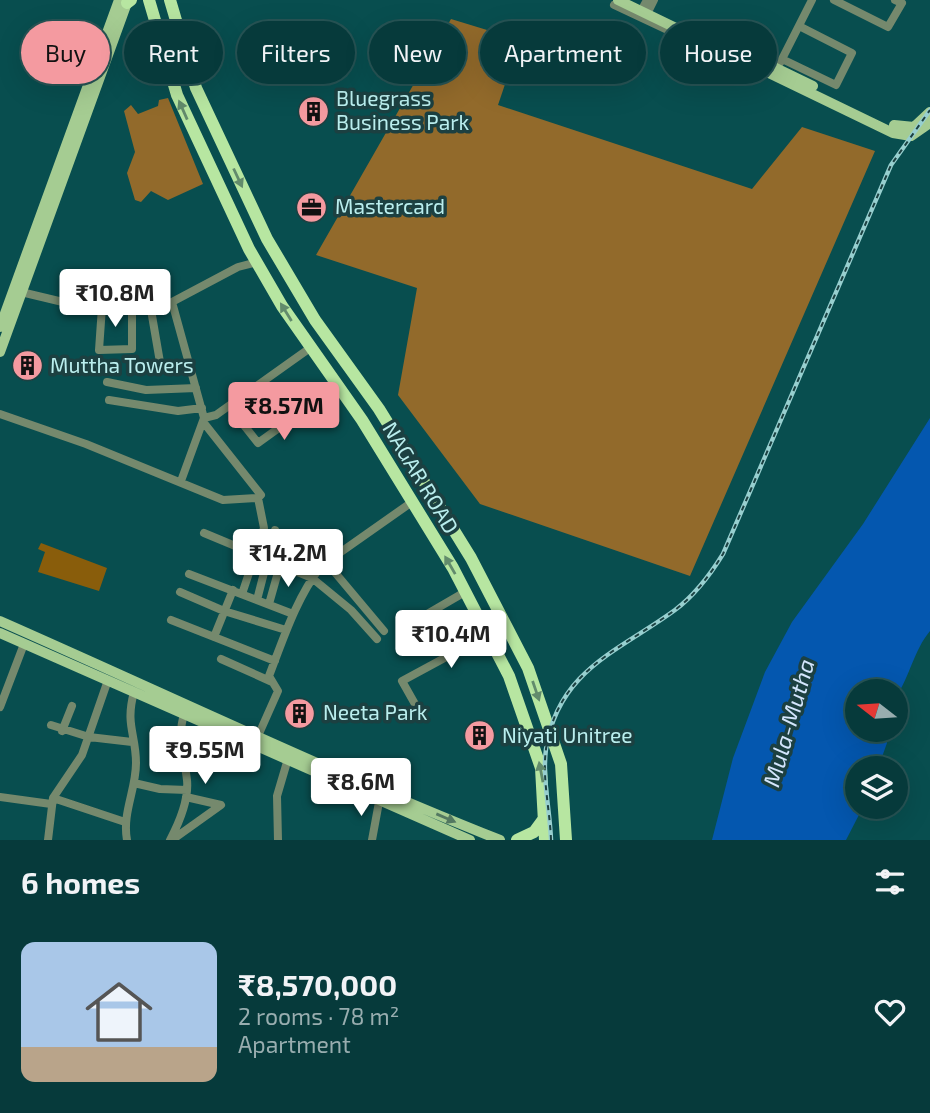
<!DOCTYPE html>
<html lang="en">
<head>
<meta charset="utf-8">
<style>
  :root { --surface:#063a3b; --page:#144546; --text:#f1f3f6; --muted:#98adaf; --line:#275455; --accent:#f49aa0 }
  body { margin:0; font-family:"Exo 2",sans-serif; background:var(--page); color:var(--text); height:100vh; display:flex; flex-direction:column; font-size:26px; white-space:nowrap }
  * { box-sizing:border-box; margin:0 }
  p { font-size:23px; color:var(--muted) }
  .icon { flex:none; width:38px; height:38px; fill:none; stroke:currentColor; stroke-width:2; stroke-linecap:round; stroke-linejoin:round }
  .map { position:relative; height:840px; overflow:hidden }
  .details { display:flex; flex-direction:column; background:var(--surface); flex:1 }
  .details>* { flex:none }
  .top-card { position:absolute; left:21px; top:21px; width:889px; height:63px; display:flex; gap:14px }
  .needle { width:46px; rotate:287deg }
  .tools { position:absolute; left:845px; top:679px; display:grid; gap:14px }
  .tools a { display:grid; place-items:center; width:63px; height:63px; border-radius:50%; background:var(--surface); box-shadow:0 7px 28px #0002,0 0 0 2px var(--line); font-size:35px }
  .price { position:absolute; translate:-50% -60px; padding:0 16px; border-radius:7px; background:#fff; color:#222; font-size:23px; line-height:46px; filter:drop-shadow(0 2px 4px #0008) }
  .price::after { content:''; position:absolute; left:50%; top:42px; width:21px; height:16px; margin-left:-10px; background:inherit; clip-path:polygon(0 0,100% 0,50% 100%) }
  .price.current { background:var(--accent); color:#111 }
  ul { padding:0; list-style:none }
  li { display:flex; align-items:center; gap:21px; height:175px; padding:0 21px }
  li+li { border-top:2px solid var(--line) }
  li span { display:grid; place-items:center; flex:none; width:196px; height:140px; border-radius:14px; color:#555 }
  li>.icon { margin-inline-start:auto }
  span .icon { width:84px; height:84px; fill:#fffc; stroke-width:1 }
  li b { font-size:30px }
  h2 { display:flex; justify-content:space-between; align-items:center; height:84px; padding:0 21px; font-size:30px }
  .tag { padding:0 24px; border-radius:32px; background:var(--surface); box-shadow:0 7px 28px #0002,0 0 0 2px var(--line); font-size:24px; line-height:63px }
  .tag.current { background:var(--accent); color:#111 }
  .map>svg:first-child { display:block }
</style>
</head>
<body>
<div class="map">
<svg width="930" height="840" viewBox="0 0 930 840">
  <rect width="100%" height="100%" fill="#084e4f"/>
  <path fill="#895d0b" d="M41,543L107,568L99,591L38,572L45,552L38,549Z"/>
  <path fill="#926a2b" d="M451,19L520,40L498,105L752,189L802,127L875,151L690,576L480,504L398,395L417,288L316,255Z
    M168,98L203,184L168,200L151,191L141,202L135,200L127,173L135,152L124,111L131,105L138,114L158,106L159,100Z"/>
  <path fill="#0457af" d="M930,418V631C914,650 910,676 896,697V691H858V730H886L887,743L878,768H858V807H863L846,840H712L733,758L765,672L792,622L863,524Z"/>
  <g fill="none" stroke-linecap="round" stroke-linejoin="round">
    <path stroke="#75896d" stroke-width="8" d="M834,0L888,27L902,3L895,0
      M614,5L697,44
      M641,11L647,0
      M647,14L654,0
      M721,55L736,65
      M782,59L836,85L852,53L799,26
      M780,63L812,0
      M21,292L88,308L172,302L238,267L257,262
      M172,302L204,418L181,481
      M150,304L161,368
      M102,307L99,350L132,349V305
      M107,382L146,390L196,388
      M109,400L178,411L202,408
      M0,414L86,444L223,500L258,498
      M204,418L216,415L310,348
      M239,419L258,443L337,386
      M204,423L261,495L258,498L264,528L242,594
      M204,533L312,578L351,610L377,639
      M327,563L384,631
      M189,574L293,614
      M180,592L224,611L286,630
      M257,600L275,530
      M269,604L280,565
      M171,620L275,661
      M410,624L465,592
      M214,637L233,590
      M221,659L270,681
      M415,704L402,681L487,635
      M0,707L24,644
      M51,725L89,737L132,742
      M62,731L72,706
      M258,736L278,691L269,676C284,637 296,599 321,566L412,502
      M134,783L160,789L187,790
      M0,797L51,804
      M53,798L125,822
      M48,840L53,798L82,755L108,680
      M127,840C122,813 136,790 136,763C136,734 125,725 134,692
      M170,840C179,823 189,800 187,780C184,755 177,739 184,713
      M172,840L221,805L186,797
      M278,840L277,796L287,762
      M372,840L379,802"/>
    <path stroke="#a5cc92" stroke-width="10" d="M618,0L893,133L911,136L930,123
      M755,58L813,86
      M894,125L914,127L930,112
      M0,327L119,0
      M0,352L128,0
      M0,621C166,694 331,773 500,840
      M0,633L470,840"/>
    <path stroke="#b7e6a1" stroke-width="12" d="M149,0L177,95L249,249L282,306L362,420L453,568L509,676L541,768L545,840
      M170,0L196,88L267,239L315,320L379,409L471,558L528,668L561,764L566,840
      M127,3L131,0
      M517,840L534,832L545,817"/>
    <defs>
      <path id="rail" d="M551,840C550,810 542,779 546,749C558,670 619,651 675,610C695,595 710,575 723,554L891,165L930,110"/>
    </defs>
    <use href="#rail" stroke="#97cfcf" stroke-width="4.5"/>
    <use href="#rail" stroke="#1c4041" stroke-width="2" stroke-dasharray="5" stroke-linecap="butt"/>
  </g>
  <defs><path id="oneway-solid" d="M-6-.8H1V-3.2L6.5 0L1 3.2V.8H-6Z" transform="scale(1.75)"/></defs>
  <g fill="#628b6c">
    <use href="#oneway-solid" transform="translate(183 110) rotate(-114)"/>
    <use href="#oneway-solid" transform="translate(238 178) rotate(65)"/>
    <use href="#oneway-solid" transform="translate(286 312) rotate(-122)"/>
    <use href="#oneway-solid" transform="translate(450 565) rotate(-120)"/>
    <use href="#oneway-solid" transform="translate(536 691) rotate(71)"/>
    <use href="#oneway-solid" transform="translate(541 772) rotate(-101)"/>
  </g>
  <use fill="#537861" href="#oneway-solid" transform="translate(446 818) rotate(23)"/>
  <defs>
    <symbol id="building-disc" viewBox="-11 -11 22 22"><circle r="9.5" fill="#f49aa0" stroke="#1c4041"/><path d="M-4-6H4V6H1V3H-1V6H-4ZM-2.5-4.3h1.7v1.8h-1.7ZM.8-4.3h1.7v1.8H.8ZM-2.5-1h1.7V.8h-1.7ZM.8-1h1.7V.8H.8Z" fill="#111"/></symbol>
    <symbol id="office-disc" viewBox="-11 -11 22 22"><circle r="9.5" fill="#f49aa0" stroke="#1c4041"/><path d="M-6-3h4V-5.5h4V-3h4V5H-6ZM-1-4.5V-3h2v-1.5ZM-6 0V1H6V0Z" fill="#111"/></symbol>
  </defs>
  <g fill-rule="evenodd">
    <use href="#building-disc" x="296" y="94" width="35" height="35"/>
    <use href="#office-disc" x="294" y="190" width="35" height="35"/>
    <use href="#building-disc" x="10" y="348" width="35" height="35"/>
    <use href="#building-disc" x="282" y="696" width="35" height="35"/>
    <use href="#building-disc" x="462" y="718" width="35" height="35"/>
  </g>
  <g text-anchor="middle" stroke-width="7" stroke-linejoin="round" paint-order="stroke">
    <g font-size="21" fill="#baeeee" stroke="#1c4041" text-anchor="start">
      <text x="336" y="106">Bluegrass<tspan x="336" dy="24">Business Park</tspan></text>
      <text x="335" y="214">Mastercard</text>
      <text x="50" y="373">Muttha Towers</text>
      <text x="323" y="720">Neeta Park</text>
      <text x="502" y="743">Niyati Unitree</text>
    </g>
    <g font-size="21" fill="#baeeee" stroke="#1c4041">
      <text transform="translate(420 478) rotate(59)" y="7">NAGAR ROAD</text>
    </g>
    <g font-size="23" font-style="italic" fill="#d4e6fd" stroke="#1c4041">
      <text transform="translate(789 723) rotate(-74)" y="8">Mula-Mutha</text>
    </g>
  </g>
</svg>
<div class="tools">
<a><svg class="needle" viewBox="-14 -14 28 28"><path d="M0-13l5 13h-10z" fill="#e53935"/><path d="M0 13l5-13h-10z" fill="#98adaf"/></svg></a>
<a><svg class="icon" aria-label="layers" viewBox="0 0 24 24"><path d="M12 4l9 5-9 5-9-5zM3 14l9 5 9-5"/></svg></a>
</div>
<b class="price" style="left:115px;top:329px">₹10.8M</b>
<b class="price current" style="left:284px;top:442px">₹8.57M</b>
<b class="price" style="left:288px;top:589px">₹14.2M</b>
<b class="price" style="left:451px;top:670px">₹10.4M</b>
<b class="price" style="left:205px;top:786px">₹9.55M</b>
<b class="price" style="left:361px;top:818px">₹8.6M</b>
<div class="top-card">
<a class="tag current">Buy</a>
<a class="tag">Rent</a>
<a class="tag">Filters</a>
<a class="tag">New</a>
<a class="tag">Apartment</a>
<a class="tag">House</a>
</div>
</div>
<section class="details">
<h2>6 homes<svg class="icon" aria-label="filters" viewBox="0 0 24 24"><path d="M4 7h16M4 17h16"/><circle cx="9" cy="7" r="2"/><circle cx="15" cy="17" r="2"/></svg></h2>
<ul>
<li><span style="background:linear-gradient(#a9c7e8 75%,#b9a48a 0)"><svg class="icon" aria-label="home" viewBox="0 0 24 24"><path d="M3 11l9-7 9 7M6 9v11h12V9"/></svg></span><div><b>₹8,570,000</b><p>2 rooms · 78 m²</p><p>Apartment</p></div><svg class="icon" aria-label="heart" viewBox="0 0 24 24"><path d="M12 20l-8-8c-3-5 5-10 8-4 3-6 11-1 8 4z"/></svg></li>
</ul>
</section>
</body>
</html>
